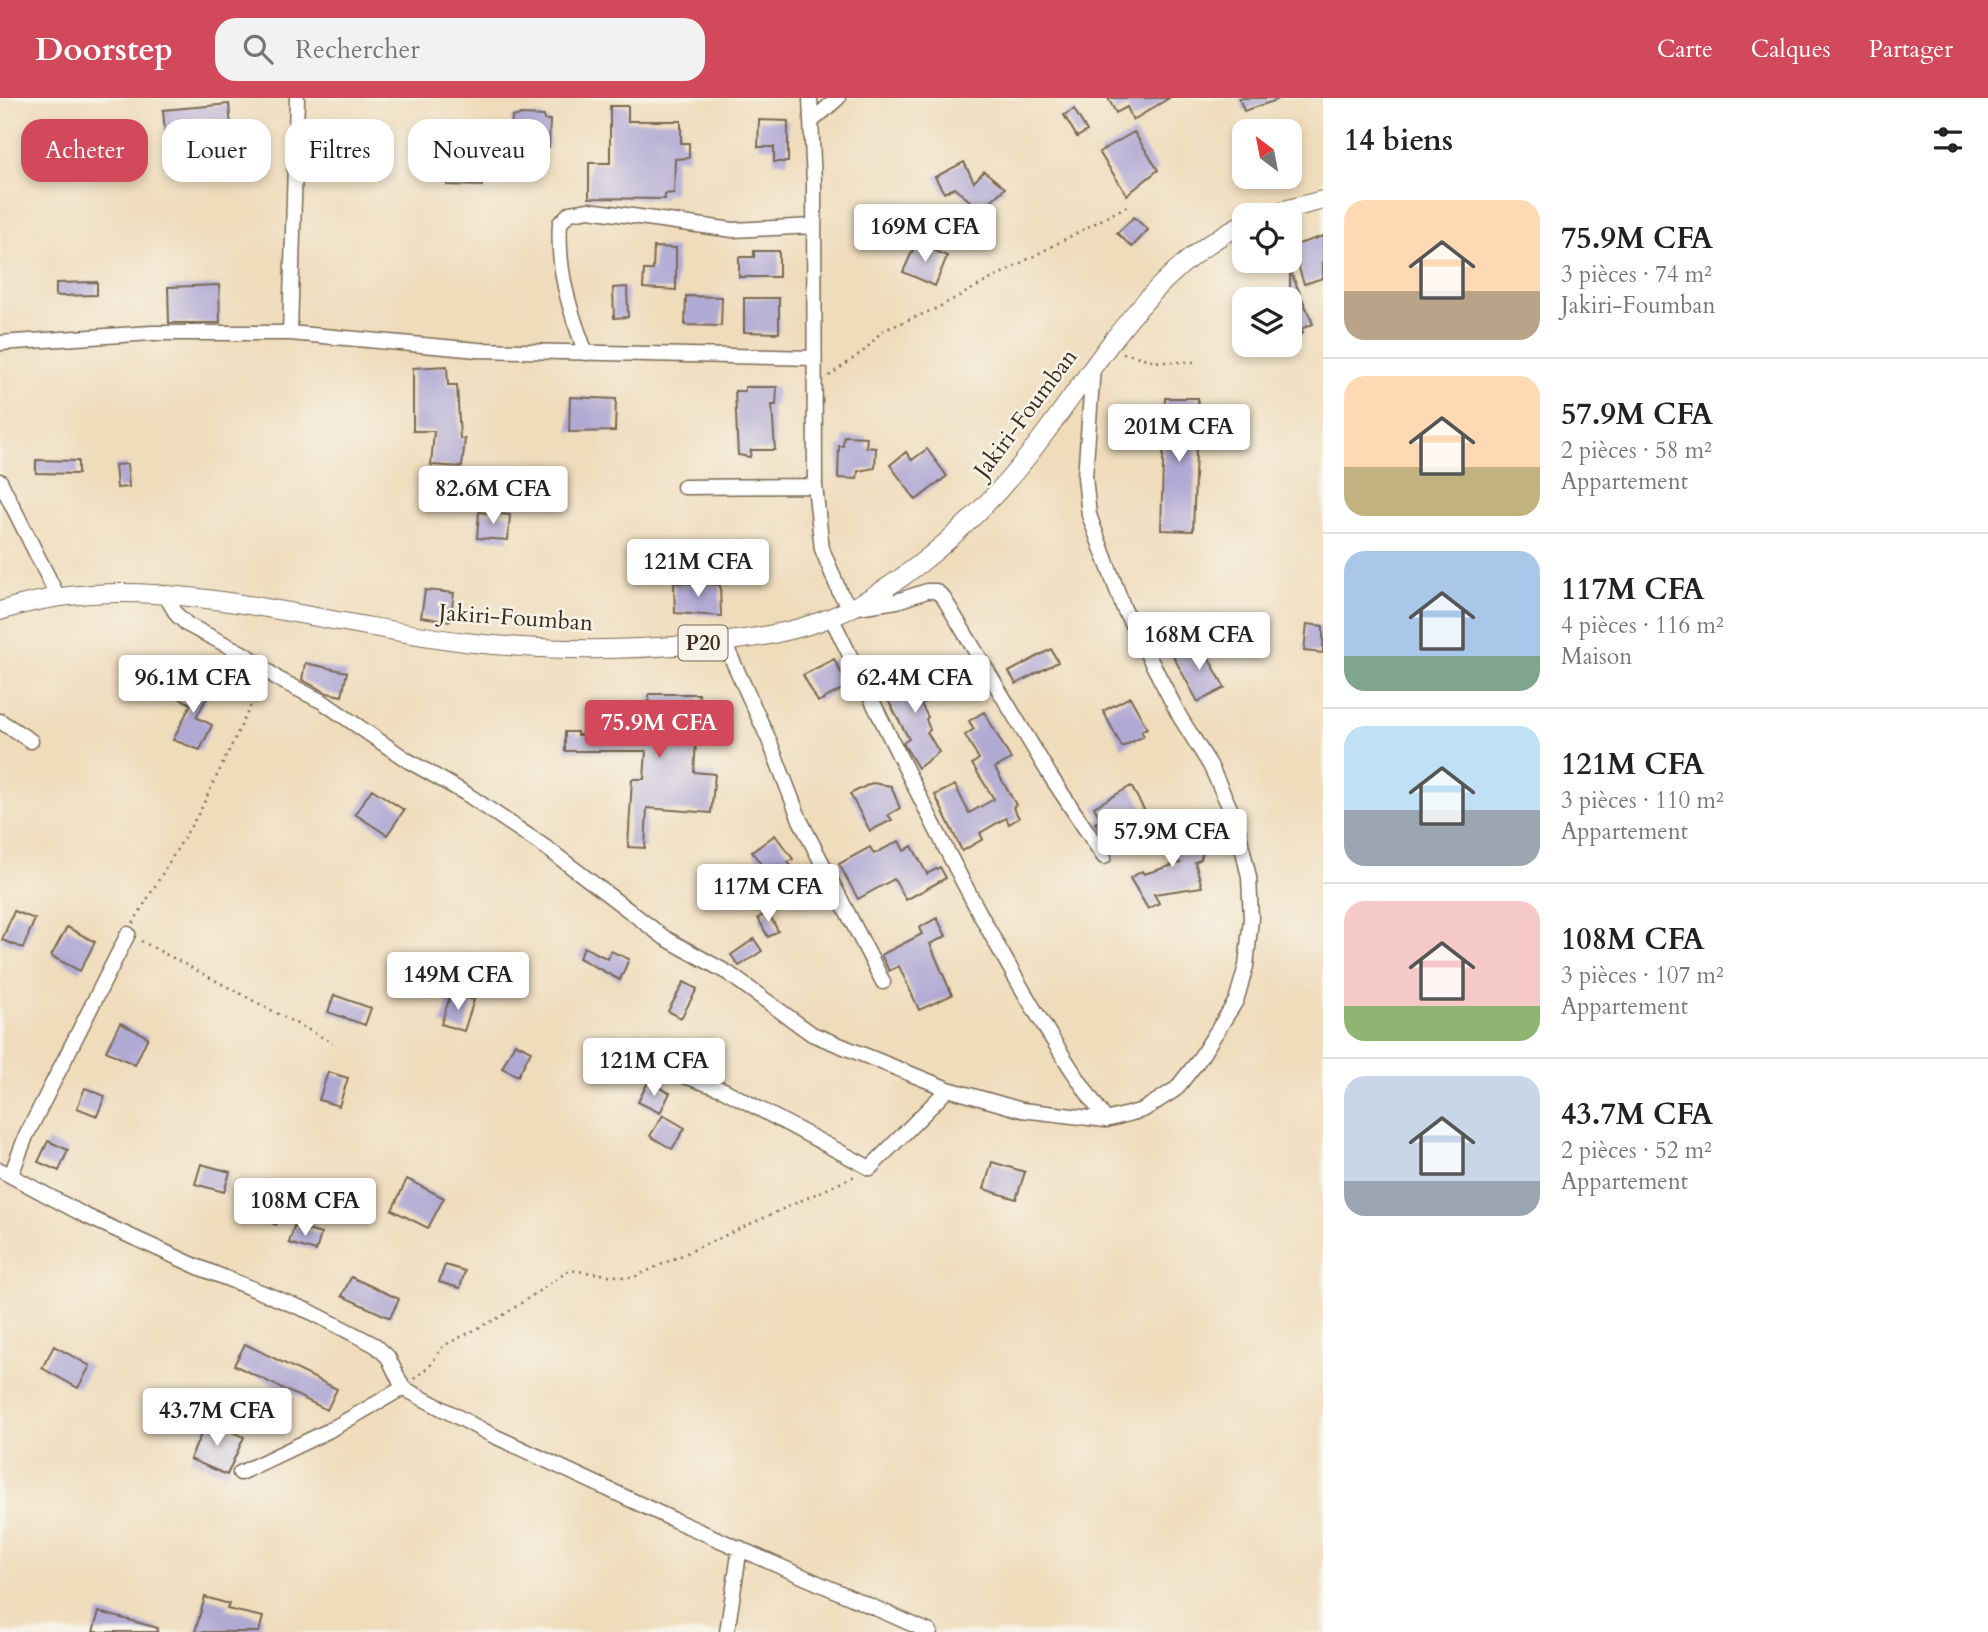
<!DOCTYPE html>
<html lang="fr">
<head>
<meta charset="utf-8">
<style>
  :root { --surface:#fff; --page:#f2f2f2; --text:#222; --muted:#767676; --line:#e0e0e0; --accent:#d1495b }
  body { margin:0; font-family:Cardo,serif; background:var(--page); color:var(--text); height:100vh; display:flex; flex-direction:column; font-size:26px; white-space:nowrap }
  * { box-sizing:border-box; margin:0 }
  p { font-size:23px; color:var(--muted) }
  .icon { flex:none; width:38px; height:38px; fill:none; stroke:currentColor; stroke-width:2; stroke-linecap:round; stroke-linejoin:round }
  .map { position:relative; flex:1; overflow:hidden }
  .panel { display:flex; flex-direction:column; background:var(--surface); width:665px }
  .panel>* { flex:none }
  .banner { position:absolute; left:21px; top:21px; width:665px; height:63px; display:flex; gap:14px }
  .needle { width:46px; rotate:328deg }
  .fabs { position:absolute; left:1232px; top:21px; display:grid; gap:14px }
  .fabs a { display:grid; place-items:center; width:70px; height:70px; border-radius:14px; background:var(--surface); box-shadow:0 4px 10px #0003; font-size:35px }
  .price { position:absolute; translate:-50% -60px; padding:0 16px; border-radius:7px; background:#fff; color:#222; font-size:23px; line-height:46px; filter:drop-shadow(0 2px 4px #0008) }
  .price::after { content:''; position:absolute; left:50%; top:42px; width:21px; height:16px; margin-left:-10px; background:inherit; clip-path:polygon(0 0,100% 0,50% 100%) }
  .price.on { background:var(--accent); color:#fff }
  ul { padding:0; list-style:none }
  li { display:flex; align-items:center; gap:21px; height:175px; padding:0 21px }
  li+li { border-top:2px solid var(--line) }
  li span { display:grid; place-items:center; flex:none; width:196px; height:140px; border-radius:21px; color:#555 }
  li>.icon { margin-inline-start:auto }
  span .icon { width:84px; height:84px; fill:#fffc; stroke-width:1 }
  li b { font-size:30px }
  h2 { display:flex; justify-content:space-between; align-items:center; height:84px; padding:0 21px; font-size:30px }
  .tag { padding:0 24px; border-radius:21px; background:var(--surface); box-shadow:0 4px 10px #0003; font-size:24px; line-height:63px }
  .tag.on { background:var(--accent); color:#fff }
  header { display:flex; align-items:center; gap:42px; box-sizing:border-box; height:98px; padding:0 35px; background:var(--accent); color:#fff }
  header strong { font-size:33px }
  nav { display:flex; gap:38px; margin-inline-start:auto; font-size:24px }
  .search { width:490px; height:63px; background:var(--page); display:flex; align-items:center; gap:18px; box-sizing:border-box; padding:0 24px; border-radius:21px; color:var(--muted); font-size:26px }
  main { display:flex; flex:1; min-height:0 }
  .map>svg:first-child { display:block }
</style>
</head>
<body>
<header>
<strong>Doorstep</strong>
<div class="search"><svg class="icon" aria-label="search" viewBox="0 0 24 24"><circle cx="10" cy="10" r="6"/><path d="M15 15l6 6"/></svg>Rechercher</div>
<nav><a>Carte</a><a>Calques</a><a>Partager</a></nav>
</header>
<main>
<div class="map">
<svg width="1323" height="1534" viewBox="0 0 1323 1534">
  <rect width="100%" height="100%" fill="#f7f3e8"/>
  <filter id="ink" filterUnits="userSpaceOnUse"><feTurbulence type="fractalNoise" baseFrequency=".0143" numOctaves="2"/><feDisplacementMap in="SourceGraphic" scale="14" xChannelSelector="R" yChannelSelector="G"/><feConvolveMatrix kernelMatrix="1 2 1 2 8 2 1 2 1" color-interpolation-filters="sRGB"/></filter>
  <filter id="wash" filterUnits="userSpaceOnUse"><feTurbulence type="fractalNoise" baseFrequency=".00686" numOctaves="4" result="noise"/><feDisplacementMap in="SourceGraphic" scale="28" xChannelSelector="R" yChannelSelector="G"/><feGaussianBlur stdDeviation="1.57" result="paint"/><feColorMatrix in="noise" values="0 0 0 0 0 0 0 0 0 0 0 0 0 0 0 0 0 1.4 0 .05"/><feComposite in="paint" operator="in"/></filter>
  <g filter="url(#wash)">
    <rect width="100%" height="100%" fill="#efdcbb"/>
    <g id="blocks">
      <path fill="#b0a9d4" d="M1108,0H1169L1133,22L1127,9L1116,15Z
        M1239,0H1276L1277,2L1244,13Z
        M229,6L233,54L167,60L163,12Z
        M610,8H628V23H681V45H689V60L675,61L674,95L665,96V101L589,100V65H610Z
        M1074,11L1087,33L1077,39L1064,17Z
        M520,17L544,18V22H550L549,49L529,48V53H510L512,19Z
        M759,22L788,23V64H774V49H758Z
        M1134,34L1158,72L1127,97L1099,54Z
        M471,54H483L482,88L447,87L448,56L471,57Z
        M964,64L974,84L984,73L1005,90L981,112L954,90L944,95L935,79Z
        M1134,119L1148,132L1132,149L1117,135Z
        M1323,138V180L1304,186L1292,148Z
        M916,145L947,158L935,188L903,174Z
        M654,149L676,150V192L643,190L644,172H653Z
        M754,153H779V179H739V159H754Z
        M1290,172L1313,226L1301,231L1303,235L1290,243Z
        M97,184V197L56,198V185Z
        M219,187L220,225H169L168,189Z
        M627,189L628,219L614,220L613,190Z
        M686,198L722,199L721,228L685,227Z
        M744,200H779V235L744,234Z
        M447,268L448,287H457L460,341H465L462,369L431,367L434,333H413V270Z
        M745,289H777L776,307H772L775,352H751L750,359L738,357L737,338L735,293H745Z
        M570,299L616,301L615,333L569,334Z
        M1165,300H1198L1193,433L1161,432Z
        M844,338L867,339L866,349L876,350L875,370L858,373L857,381L838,380L839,348H843Z
        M927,351L947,378L916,402L890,367L906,354L912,362Z
        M36,362L78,363V376L36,375Z
        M127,366L129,389L117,390L115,367Z
        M479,414L510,417L508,442L477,440Z
        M674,485L720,487L721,518L675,515Z
        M425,492L454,495L450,523L421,519Z
        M1307,526L1323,528V555L1304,553Z
        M1200,544L1225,590L1198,604L1173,558Z
        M1051,551L1058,564L1016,586L1009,574Z
        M834,561L848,588L818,604L803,577Z
        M305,565L347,574L342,598L327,595L302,582Z
        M935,570L943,582L922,595L927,603L921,606L928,619L926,621L930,632L927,634L939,654L918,670L903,645L909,641L884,595Z
        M186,579L211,593L196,619L212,627L200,652L173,642L191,606L175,598Z
        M649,596H699L694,674L715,676L711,715L647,710L645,750L628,749L632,681H644L646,653H565V634H577V637H621L620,623H649Z
        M1130,599L1147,630L1141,633L1144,638L1122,649L1103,613Z
        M984,614L1011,661L995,670L1016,707L1013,709L1019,720L1009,726L1006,720L980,735L983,741L962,753L935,697L955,687L969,715L994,701L972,666L979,661L965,637L974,631L969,623Z
        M872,685L891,688L900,710L888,717L892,722L870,733L850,696Z
        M1131,688L1151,724L1120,741L1123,746L1111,752L1095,725L1101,722L1094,709Z
        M372,691L404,712L387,737L355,716Z
        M1186,730L1188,741L1195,739L1204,748L1201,761L1195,764L1202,789L1154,796L1159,805L1148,811L1130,780L1142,773L1144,776L1180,765L1163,751L1160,737Z
        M775,737L793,761L788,764L792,770L774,783L752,754Z
        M899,743L904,753L912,748L927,776L940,769L946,780L906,802L894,781L858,801L839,766L870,749L874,756Z
        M14,813L35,821L23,850L2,842Z
        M768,814L778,833L768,839L758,820Z
        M937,820L946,838L930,846L952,897L919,912L899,868L889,873L881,857L922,836L919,830Z
        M67,829L95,844L80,873L51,858Z
        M754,841L762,853L739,868L731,857Z
        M584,849L608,861L611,853L629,861L620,882L579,860Z
        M684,884L697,891L681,920L668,913Z
        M451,895L474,902L464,933L441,926Z
        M334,897L371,910L365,927L328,914Z
        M120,925L148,939L135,967L106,953Z
        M515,945L531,953L518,978L502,970Z
        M328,974L348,980L339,1008L319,1002Z
        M648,984L670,995L660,1015L638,1004Z
        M85,990L105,998L97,1018L77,1010Z
        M663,1017L685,1030L672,1051L650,1038Z
        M48,1043L68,1052L59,1073L38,1064Z
        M992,1064L1025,1074L1016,1101L984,1091Z
        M201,1066L230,1074L224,1094L195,1086Z
        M407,1081L444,1100L428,1130L392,1112Z
        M257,1085L289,1099L276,1127L244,1112Z
        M294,1128L321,1136L316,1153L289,1145Z
        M445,1167L465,1173L460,1190L439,1184Z
        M351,1179L399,1201L390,1220L342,1198Z
        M245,1246L337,1291L327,1312L234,1267Z
        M54,1248L90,1268L78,1290L42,1270Z
        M207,1323L244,1339L227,1377L190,1361Z
        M205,1499L229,1506L227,1511L263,1519L259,1534H195Z
        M99,1514L158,1530L157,1534H93Z"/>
    </g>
  </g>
  <g filter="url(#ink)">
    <use href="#blocks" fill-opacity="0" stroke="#7a6855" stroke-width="2"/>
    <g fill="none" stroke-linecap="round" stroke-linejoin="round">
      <defs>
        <path id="minor" d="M810,0L814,84L815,388L822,451L840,495L851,510L897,503L927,493H936L943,499L1051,679L1104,759
          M813,22L838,0
          M290,235L297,0
          M0,245L152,235H290L478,252L813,260
          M586,255C569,211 557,172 560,125L570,115L589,112L733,132L814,128
          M0,383L58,499
          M684,389L815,388
          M165,497L177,517L188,527L248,558L278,581L323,604L407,662L465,695L548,751L665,840L728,875L812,936L948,991L1022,1012L1106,1022L1143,1012L1176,991L1198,963L1236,903L1246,868L1251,821L1249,779L1236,723L1210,667L1180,619L1124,511L1089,417L1085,379L1093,268
          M831,519C916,690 996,867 1106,1022
          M724,544L769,642L800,722L883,884
          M0,623L31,643
          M676,975L724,992L870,1070L948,991
          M0,1072L86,1118L198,1169L311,1214L375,1247L388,1259L403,1290L492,1337L674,1422L930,1534
          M11,1077L26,1038L128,836
          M240,1375L328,1333L403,1290
          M727,1534L740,1450"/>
        <path id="major" d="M1265,117L1323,102
          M0,513C110,477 228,503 338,523C380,530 422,539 465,544C542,553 623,553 699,546C745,542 789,536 832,519C900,491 973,425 1019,369C1090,283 1140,177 1244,125"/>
      </defs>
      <use href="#minor" stroke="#7a6855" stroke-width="17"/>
      <use href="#major" stroke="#7a6855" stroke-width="20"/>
      <path stroke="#7a6855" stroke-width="2.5" stroke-dasharray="2 5" stroke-linecap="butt" d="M1123,255L1160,264H1196
        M829,278L865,252L882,233L935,211L1129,107
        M133,825L200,713L251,607L269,590
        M141,843L333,945
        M414,1281L430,1268L443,1248L502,1218L570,1172L632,1180L855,1078"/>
      <use href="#minor" stroke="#fff" stroke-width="14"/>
      <use href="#major" stroke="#fff" stroke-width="18"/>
    </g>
  </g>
  <g text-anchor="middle" stroke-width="5" stroke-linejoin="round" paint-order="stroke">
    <rect fill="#f7f3e8" stroke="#73665b" stroke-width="2" x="678.5" y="527.5" width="49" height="35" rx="5"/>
    <g font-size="21" font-weight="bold" fill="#3b2a1e">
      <text x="703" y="552">P20</text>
    </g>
    <g font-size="23" fill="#3b2a1e" stroke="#f7f3e8">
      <text transform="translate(1025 315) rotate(-53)" y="8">Jakiri-Foumban</text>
      <text transform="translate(516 519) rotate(4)" y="8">Jakiri-Foumban</text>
    </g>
  </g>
</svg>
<div class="fabs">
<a><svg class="needle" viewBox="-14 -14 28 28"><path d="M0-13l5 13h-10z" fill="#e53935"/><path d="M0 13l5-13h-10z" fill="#767676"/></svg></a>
<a><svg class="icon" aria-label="locate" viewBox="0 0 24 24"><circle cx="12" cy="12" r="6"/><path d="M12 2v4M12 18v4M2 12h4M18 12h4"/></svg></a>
<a><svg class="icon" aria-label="layers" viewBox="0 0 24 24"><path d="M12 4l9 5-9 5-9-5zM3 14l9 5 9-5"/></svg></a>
</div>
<b class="price" style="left:925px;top:166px">169M CFA</b>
<b class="price" style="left:1179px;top:366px">201M CFA</b>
<b class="price" style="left:493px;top:428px">82.6M CFA</b>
<b class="price" style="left:698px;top:501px">121M CFA</b>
<b class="price" style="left:1199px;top:574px">168M CFA</b>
<b class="price" style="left:193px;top:617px">96.1M CFA</b>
<b class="price" style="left:915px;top:617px">62.4M CFA</b>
<b class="price on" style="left:659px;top:662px">75.9M CFA</b>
<b class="price" style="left:1172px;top:771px">57.9M CFA</b>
<b class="price" style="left:768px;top:826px">117M CFA</b>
<b class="price" style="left:458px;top:914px">149M CFA</b>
<b class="price" style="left:654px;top:1000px">121M CFA</b>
<b class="price" style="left:305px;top:1140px">108M CFA</b>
<b class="price" style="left:217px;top:1350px">43.7M CFA</b>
<div class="banner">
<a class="tag on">Acheter</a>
<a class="tag">Louer</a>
<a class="tag">Filtres</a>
<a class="tag">Nouveau</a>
</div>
</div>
<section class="panel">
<h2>14 biens<svg class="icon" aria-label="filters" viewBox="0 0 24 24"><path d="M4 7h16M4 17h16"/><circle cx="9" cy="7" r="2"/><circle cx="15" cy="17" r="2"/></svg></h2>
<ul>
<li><span style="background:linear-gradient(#ffd9b3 65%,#b9a48a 0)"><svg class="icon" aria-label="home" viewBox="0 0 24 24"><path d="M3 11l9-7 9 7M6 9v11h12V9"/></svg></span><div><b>75.9M CFA</b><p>3 pièces · 74 m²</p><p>Jakiri-Foumban</p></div></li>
<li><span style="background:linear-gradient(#ffd9b3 65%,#c2b280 0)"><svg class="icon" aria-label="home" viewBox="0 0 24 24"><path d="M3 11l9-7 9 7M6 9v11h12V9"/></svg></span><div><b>57.9M CFA</b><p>2 pièces · 58 m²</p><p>Appartement</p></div></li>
<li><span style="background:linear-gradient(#a9c7e8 75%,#7fa58c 0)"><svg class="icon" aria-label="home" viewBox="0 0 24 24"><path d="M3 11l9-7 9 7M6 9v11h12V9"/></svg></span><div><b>117M CFA</b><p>4 pièces · 116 m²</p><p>Maison</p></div></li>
<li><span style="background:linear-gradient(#bfe0f5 60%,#9aa5b1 0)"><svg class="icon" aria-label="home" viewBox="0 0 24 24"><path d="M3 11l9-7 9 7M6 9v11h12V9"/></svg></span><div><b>121M CFA</b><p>3 pièces · 110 m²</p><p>Appartement</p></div></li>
<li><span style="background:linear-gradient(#f6c9c9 75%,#8fb573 0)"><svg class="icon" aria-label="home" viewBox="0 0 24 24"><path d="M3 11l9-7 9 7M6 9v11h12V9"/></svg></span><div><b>108M CFA</b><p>3 pièces · 107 m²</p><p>Appartement</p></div></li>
<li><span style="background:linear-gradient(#c9d6e8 75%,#9aa5b1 0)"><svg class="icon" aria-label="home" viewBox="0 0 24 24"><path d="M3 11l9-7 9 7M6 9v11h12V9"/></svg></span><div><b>43.7M CFA</b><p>2 pièces · 52 m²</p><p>Appartement</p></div></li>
</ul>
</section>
</main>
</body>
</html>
